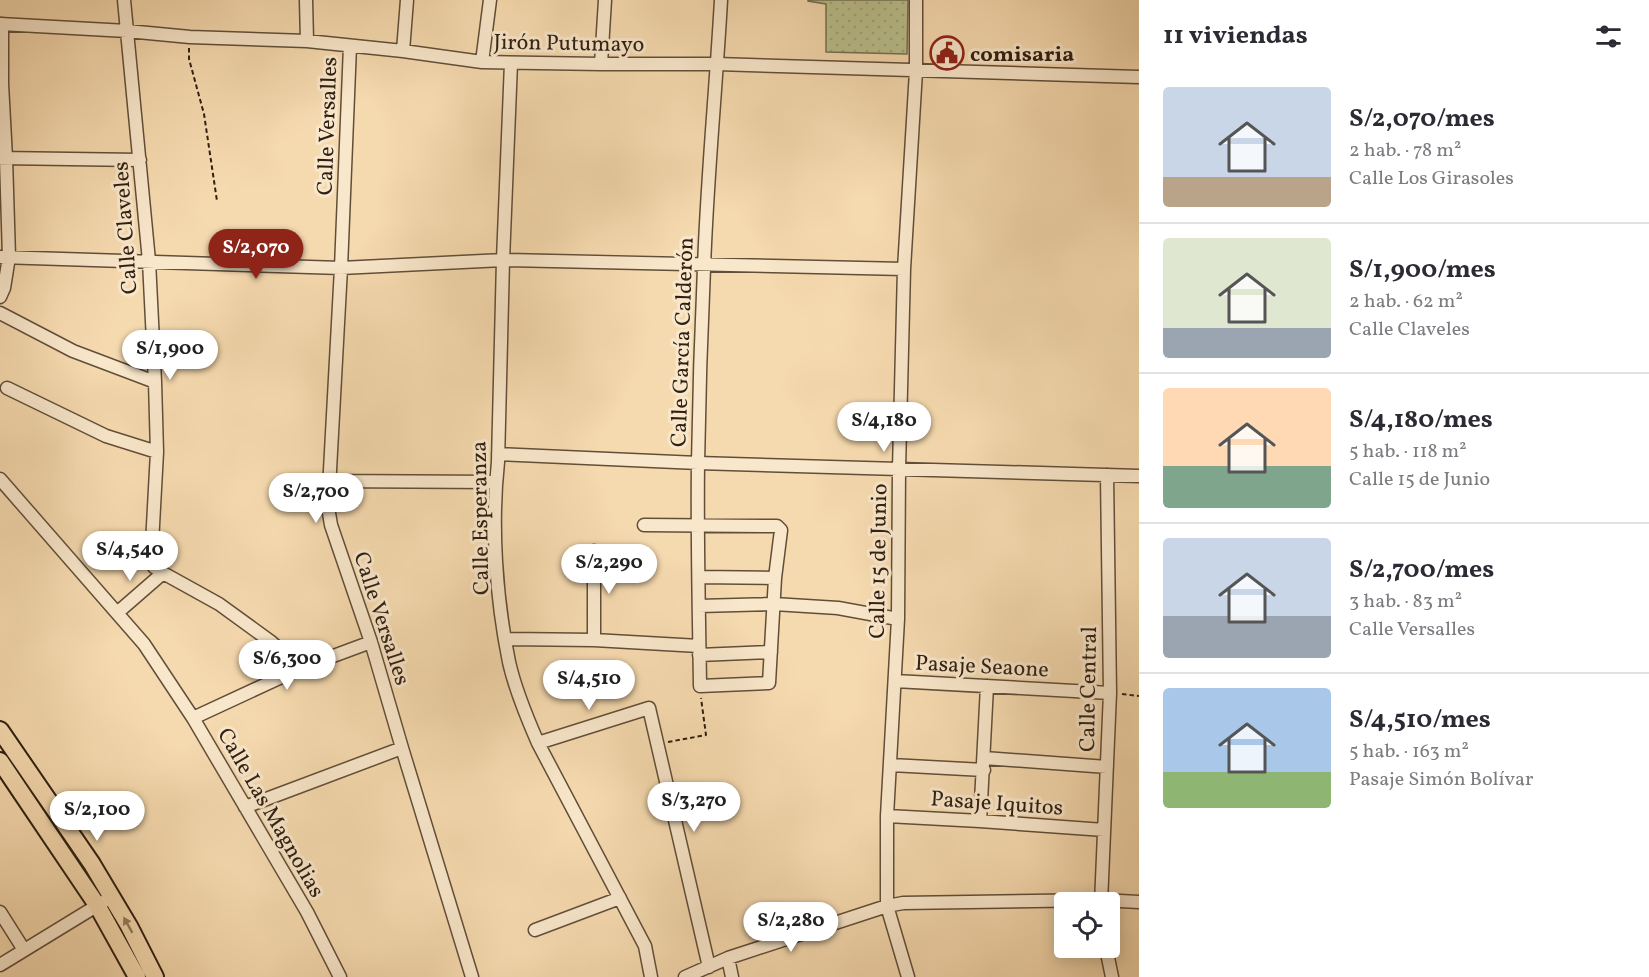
<!DOCTYPE html>
<html lang="es">
<head>
<meta charset="utf-8">
<style>
  :root { --surface:#fff; --page:#f7f7f7; --text:#2b2b33; --muted:#7c7c81; --line:#e1e1e2; --accent:#8f2418 }
  body { margin:0; font-family:Vollkorn,serif; background:var(--page); color:var(--text); height:100vh; display:flex; flex-direction:column; font-size:22px; white-space:nowrap }
  * { box-sizing:border-box; margin:0 }
  p { font-size:20px; color:var(--muted) }
  .icon { flex:none; width:33px; height:33px; fill:none; stroke:currentColor; stroke-width:2; stroke-linecap:round; stroke-linejoin:round }
  .map { position:relative; flex:1; overflow:hidden }
  .drawer { display:flex; flex-direction:column; background:var(--surface); width:510px }
  .drawer>* { flex:none }
  .tools { position:absolute; left:1054px; top:892px; display:grid; gap:12px }
  .tools a { display:grid; place-items:center; width:66px; height:66px; border-radius:6px; background:var(--surface); box-shadow:0 3px 15px #0003; font-size:30px }
  .price { position:absolute; translate:-50% -51px; padding:0 14px; border-radius:21px; background:#fff; color:#222; font-size:20px; line-height:39px; filter:drop-shadow(0 2px 3px #0008) }
  .price::after { content:''; position:absolute; left:50%; top:36px; width:18px; height:14px; margin-left:-9px; background:inherit; clip-path:polygon(0 0,100% 0,50% 100%) }
  .price.current { background:var(--accent); color:#fff }
  ul { padding:0; list-style:none }
  li { display:flex; align-items:center; gap:18px; height:150px; padding:0 24px }
  li+li { border-top:2px solid var(--line) }
  li span { display:grid; place-items:center; flex:none; width:168px; height:120px; border-radius:6px; color:#555 }
  li>.icon { margin-inline-start:auto }
  span .icon { width:72px; height:72px; fill:#fffc; stroke-width:1 }
  li b { font-size:26px }
  h2 { display:flex; justify-content:space-between; align-items:center; height:72px; padding:0 24px; font-size:26px }
  main { display:flex; flex:1; min-height:0 }
  .map>svg:first-child { display:block }
</style>
</head>
<body>
<main>
<div class="map">
<svg width="1139" height="977" viewBox="0 0 1139 977">
  <defs>
    <pattern id="grass-dots" width="8" height="8" patternUnits="userSpaceOnUse" patternTransform="scale(1.5)"><rect width="8" height="8" fill="#bac08d"/><path d="M2 2h.1M6 6h.1" fill="none" stroke="#a0a579" stroke-width="1.8" stroke-linecap="round"/></pattern>
  </defs>
  <rect width="100%" height="100%" fill="#f6daaf"/>
  <filter id="stains"><feTurbulence type="fractalNoise" baseFrequency=".00333" numOctaves="4"/><feColorMatrix values="0 0 0 0 .2 0 0 0 0 .09 0 0 0 0 .02 0 0 0 .5 -.17"/></filter>
  <radialGradient id="worn" r=".72"><stop offset=".6" stop-color="#630" stop-opacity="0"/><stop offset="1" stop-color="#630" stop-opacity=".3"/></radialGradient>
  <path fill="url(#grass-dots)" stroke="#747050" stroke-width="1.5" d="M808,0H908L907,54L826,52V4L808,1Z"/>
  <g fill="none" stroke-linecap="round" stroke-linejoin="round">
    <defs>
      <path id="minor" d="M124,0L149,261L155,382L157,452L151,562L154,567L163,573L219,604L270,641L301,668
        M306,0L307,41
        M0,24L127,31L190,37L307,41L403,51L482,62L601,64H717L1139,77
        M350,46L341,268L328,507L331,525L371,642L402,748L472,977
        M403,51L407,0
        M482,62L490,0
        M511,63L503,260L498,462C491,526 496,598 509,662C515,689 527,718 538,743L645,946L651,977
        M601,64L605,0
        M0,158L140,160
        M0,257L341,268L503,260L904,269
        M0,297L4,288L9,257L6,158L2,84V24
        M0,313L73,351L155,382
        M7,388L106,436L157,452
        M498,454L698,463L1139,476
        M0,479L144,644L193,718L307,912L340,977
        M328,481L496,482
        M644,525L777,526L781,530L775,578L769,683L700,686C699,612 697,538 698,463C699,398 701,333 704,268C707,179 716,89 721,0
        M594,551V640
        M699,577L775,578
        M699,606L774,604L838,608L898,619
        M117,613L163,573
        M505,639L594,640L699,646
        M699,655L771,652
        M895,681L1110,693
        M193,718L301,668L371,642
        M538,743L649,708L709,967
        M984,758L1107,767
        M891,765L984,770
        M245,807L402,748
        M887,816L980,821L1104,830
        M980,821L987,686
        M1101,903L1110,693L1107,475
        M0,912L24,950
        M535,930L620,898
        M1106,948L1112,977
        M728,958L732,977
        M0,965L103,902
        M685,977L728,958L887,906L903,903L1101,900L1139,902
        M908,977L887,906V816L898,619L899,469L904,269L916,71V0"/>
      <path id="major" d="M0,730L92,864L129,926L155,977
        M0,761L97,905L137,977"/>
    </defs>
    <use href="#minor" stroke="#614e39" stroke-width="15"/>
    <use href="#major" stroke="#2f1f12" stroke-width="20"/>
    <path stroke="#2f1f12" stroke-width="2" stroke-dasharray="4.5 3" stroke-linecap="butt" d="M189,48V59L204,114L217,201
      M1122,694L1139,696
      M668,742L706,735L701,698"/>
    <use href="#minor" stroke="#f9e7cb" stroke-width="12"/>
    <use href="#major" stroke="#f6daaf" stroke-width="16"/>
  </g>
  <defs><path id="oneway-solid" d="M-6-.8H1V-3.2L6.5 0L1 3.2V.8H-6Z" transform="scale(1.5)"/></defs>
  <use fill="#927c60" href="#oneway-solid" transform="translate(128 925) rotate(-119)"/>
  <defs>
    <symbol id="civic-ring" viewBox="-11 -11 22 22"><circle r="9.5" fill="#f9e7cb" stroke="#8f2418" stroke-width="1.5"/><path d="M-.6-6.5H3V-4.5H.6V-3L4-1V1h2V6H-6V1h2V-1L-.6-3ZM-1.2 2.5V6h2.4V2.5Z" fill="#8f2418"/></symbol>
  </defs>
  <g fill-rule="evenodd">
    <use href="#civic-ring" x="928" y="34" width="38" height="38"/>
  </g>
  <g text-anchor="middle" stroke-width="6" stroke-linejoin="round" paint-order="stroke">
    <g font-size="22" fill="#2f1f12" stroke="#f9e7cb">
      <text transform="translate(569 42) rotate(1)" y="8">Jirón Putumayo</text>
      <text transform="translate(326 126) rotate(-88)" y="8">Calle Versalles</text>
      <text transform="translate(124 228) rotate(-94)" y="8">Calle Claveles</text>
      <text transform="translate(681 342) rotate(-88)" y="8">Calle García Calderón</text>
      <text transform="translate(479 518) rotate(-91)" y="8">Calle Esperanza</text>
      <text transform="translate(877 561) rotate(-89)" y="8">Calle 15 de Junio</text>
      <text transform="translate(383 618) rotate(72)" y="8">Calle Versalles</text>
      <text transform="translate(982 665) rotate(3)" y="8">Pasaje Seaone</text>
      <text transform="translate(1087 689) rotate(-89)" y="8">Calle Central</text>
      <text transform="translate(997 802) rotate(4)" y="8">Pasaje Iquitos</text>
      <text transform="translate(272 812) rotate(60)" y="8">Calle Las Magnolias</text>
    </g>
    <g font-size="22" font-weight="bold" fill="#2f1f12" stroke="#f9e7cb" text-anchor="start">
      <text x="970" y="61">comisaria</text>
    </g>
  </g>
  <rect width="100%" height="100%" filter="url(#stains)"/>
  <rect width="100%" height="100%" fill="url(#worn)"/>
</svg>
<div class="tools">
<a><svg class="icon" aria-label="locate" viewBox="0 0 24 24"><circle cx="12" cy="12" r="6"/><path d="M12 2v4M12 18v4M2 12h4M18 12h4"/></svg></a>
</div>
<b class="price current" style="left:256px;top:280px">S/2,070</b>
<b class="price" style="left:170px;top:381px">S/1,900</b>
<b class="price" style="left:884px;top:453px">S/4,180</b>
<b class="price" style="left:316px;top:524px">S/2,700</b>
<b class="price" style="left:130px;top:582px">S/4,540</b>
<b class="price" style="left:609px;top:595px">S/2,290</b>
<b class="price" style="left:287px;top:691px">S/6,300</b>
<b class="price" style="left:589px;top:711px">S/4,510</b>
<b class="price" style="left:694px;top:833px">S/3,270</b>
<b class="price" style="left:97px;top:842px">S/2,100</b>
<b class="price" style="left:791px;top:953px">S/2,280</b>
</div>
<section class="drawer">
<h2>11 viviendas<svg class="icon" aria-label="filters" viewBox="0 0 24 24"><path d="M4 7h16M4 17h16"/><circle cx="9" cy="7" r="2"/><circle cx="15" cy="17" r="2"/></svg></h2>
<ul>
<li><span style="background:linear-gradient(#c9d6e8 75%,#b9a48a 0)"><svg class="icon" aria-label="home" viewBox="0 0 24 24"><path d="M3 11l9-7 9 7M6 9v11h12V9"/></svg></span><div><b>S/2,070/mes</b><p>2 hab. · 78 m²</p><p>Calle Los Girasoles</p></div></li>
<li><span style="background:linear-gradient(#dfe7d0 75%,#9aa5b1 0)"><svg class="icon" aria-label="home" viewBox="0 0 24 24"><path d="M3 11l9-7 9 7M6 9v11h12V9"/></svg></span><div><b>S/1,900/mes</b><p>2 hab. · 62 m²</p><p>Calle Claveles</p></div></li>
<li><span style="background:linear-gradient(#ffd9b3 65%,#7fa58c 0)"><svg class="icon" aria-label="home" viewBox="0 0 24 24"><path d="M3 11l9-7 9 7M6 9v11h12V9"/></svg></span><div><b>S/4,180/mes</b><p>5 hab. · 118 m²</p><p>Calle 15 de Junio</p></div></li>
<li><span style="background:linear-gradient(#c9d6e8 65%,#9aa5b1 0)"><svg class="icon" aria-label="home" viewBox="0 0 24 24"><path d="M3 11l9-7 9 7M6 9v11h12V9"/></svg></span><div><b>S/2,700/mes</b><p>3 hab. · 83 m²</p><p>Calle Versalles</p></div></li>
<li><span style="background:linear-gradient(#a9c7e8 70%,#8fb573 0)"><svg class="icon" aria-label="home" viewBox="0 0 24 24"><path d="M3 11l9-7 9 7M6 9v11h12V9"/></svg></span><div><b>S/4,510/mes</b><p>5 hab. · 163 m²</p><p>Pasaje Simón Bolívar</p></div></li>
</ul>
</section>
</main>
</body>
</html>
